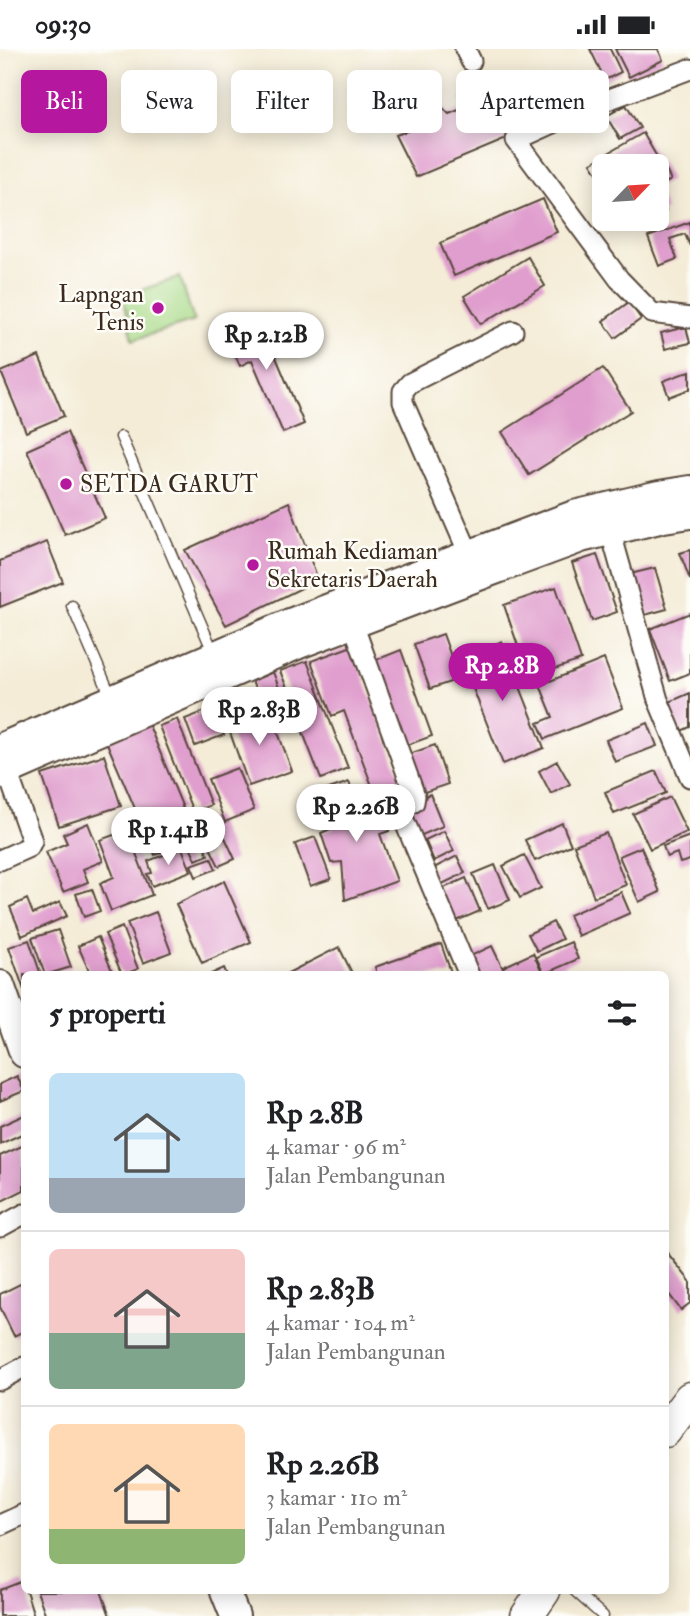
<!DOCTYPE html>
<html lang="id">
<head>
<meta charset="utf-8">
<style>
  :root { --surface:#fff; --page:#f6f6f6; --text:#202124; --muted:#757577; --line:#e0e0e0; --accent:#b5179e }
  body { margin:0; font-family:"IM FELL Double Pica",serif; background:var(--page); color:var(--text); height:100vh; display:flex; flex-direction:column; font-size:26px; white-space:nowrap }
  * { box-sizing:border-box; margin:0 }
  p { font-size:23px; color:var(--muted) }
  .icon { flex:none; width:38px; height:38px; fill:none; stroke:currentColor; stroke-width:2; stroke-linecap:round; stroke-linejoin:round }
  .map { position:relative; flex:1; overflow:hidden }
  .side { position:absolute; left:21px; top:922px; width:648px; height:623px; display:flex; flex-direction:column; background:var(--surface); border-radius:10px; box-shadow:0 4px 18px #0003 }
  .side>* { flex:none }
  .banner { position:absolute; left:21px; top:21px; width:649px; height:63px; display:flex; gap:14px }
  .needle { width:46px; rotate:65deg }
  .fabs { position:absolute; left:592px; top:105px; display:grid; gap:14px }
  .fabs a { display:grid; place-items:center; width:77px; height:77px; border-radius:10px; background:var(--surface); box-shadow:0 4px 18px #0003; font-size:35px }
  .price { position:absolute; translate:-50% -60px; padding:0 16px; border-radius:24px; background:#fff; color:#222; font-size:23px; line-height:46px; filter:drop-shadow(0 2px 4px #0008) }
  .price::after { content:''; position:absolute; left:50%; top:42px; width:21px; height:16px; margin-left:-10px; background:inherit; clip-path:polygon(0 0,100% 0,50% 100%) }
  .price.selected { background:var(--accent); color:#fff }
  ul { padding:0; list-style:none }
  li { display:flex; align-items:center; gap:21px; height:175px; padding:0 28px }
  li+li { border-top:2px solid var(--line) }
  li span { display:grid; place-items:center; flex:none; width:196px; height:140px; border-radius:10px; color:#555 }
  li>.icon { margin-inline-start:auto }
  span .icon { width:84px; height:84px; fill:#fffc; stroke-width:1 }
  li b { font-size:30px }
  h2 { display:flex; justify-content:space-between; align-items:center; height:84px; padding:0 28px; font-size:30px }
  .pill { padding:0 24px; border-radius:10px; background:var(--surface); box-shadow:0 4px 18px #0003; font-size:24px; line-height:63px }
  .pill.selected { background:var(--accent); color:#fff }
  .status { display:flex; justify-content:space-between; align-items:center; height:49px; padding:0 35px; background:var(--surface); direction:ltr }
  .status svg { height:19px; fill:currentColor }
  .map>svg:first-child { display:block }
</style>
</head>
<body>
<div class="status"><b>09:30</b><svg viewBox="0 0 49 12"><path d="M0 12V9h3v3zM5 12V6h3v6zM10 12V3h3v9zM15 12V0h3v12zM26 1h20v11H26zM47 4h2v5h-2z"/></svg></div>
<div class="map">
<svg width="690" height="1567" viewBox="0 0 690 1567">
  <rect width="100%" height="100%" fill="#fdfcf7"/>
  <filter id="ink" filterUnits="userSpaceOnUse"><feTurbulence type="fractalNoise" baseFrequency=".0143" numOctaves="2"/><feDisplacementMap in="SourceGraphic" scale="14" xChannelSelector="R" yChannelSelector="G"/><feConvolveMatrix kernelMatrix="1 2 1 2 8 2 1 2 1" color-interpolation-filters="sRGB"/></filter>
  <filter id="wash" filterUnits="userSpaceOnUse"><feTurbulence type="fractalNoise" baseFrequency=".00686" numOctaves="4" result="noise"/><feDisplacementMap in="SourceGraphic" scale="28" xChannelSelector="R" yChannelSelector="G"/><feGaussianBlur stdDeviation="1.57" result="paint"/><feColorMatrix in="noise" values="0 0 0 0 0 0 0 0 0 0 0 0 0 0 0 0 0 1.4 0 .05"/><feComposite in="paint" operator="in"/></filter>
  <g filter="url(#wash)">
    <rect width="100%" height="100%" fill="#f4ecd7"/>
    <path fill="#a9da89" stroke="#728254" stroke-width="2" d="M180,228L194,272L133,291L123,247Z"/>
    <g id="blocks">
      <path fill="#e09ece" d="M590,0H610L621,23L605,31Z
        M615,0H658L663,11L629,28Z
        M495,38L516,86L416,128L395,86L422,77L419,65L440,56L449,65L464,59L461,50Z
        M626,56L640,79L620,90L606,67Z
        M643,84L657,108L642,117H604V135L591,114Z
        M661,112L671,131L656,139V117H652Z
        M659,145L666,161L656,165V146Z
        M543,150L557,183L454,227L440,194Z
        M690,173V197L685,185L670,190L677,210L659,217L648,188Z
        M528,208L545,237L481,275L464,247Z
        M629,253L641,270L615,289L603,272Z
        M260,270L304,375L283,384L252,311L240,317L226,285Z
        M686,278L690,294L665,300L661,284Z
        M39,307L64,367L26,383L1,323Z
        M603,319L631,362L529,426L502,383Z
        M690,322V340L669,348L663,332Z
        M67,383L105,469L65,486L27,401Z
        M289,453L318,531L226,576L185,501Z
        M47,493L63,533L0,558V512Z
        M690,501V531L680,504Z
        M597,506L617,563L592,572L572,514Z
        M655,519L667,560L641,567L630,525Z
        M556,538L581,611L529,629L504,556Z
        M690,564V624L670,632L650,580Z
        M443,585L459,630L430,640L414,595Z
        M502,592L544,699L503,715L461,609Z
        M352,597L406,742L378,753L344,662L332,667L311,612Z
        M401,601L432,687L399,699L368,614Z
        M604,610L623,659L545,690L538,674L553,668L540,636Z
        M307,612L348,719L321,730L295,663L280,669L276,657L292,651L280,622Z
        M273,623L283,650L262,658L252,632Z
        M690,644V678L679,683L665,655Z
        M214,659L224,686L195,697L185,670Z
        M269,659L292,722L249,737L227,675Z
        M177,670L211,756L193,763L159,677Z
        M148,674L183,759L171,765L183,794L155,806L106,692Z
        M648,674L657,697L615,713L606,691Z
        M435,696L448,735L416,746L403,707Z
        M104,706L121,757L59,777L42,726Z
        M557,712L570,735L551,745L539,722Z
        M237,719L254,761L225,773L208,730Z
        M656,722L666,744L614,765L605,743Z
        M349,733L364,774L384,766L389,782L380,785L397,832L345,851L342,813L331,814L321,784L333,779L320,743Z
        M430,745L443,777L415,789L405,766L416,751Z
        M670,748L687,783L650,800L633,765Z
        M215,767L235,810L219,817L198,774Z
        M194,773L208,806L196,811L182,778Z
        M88,774L103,812L83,820L88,833L63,843L46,803L67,794L63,785Z
        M562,774L571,796L535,812L525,791Z
        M127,781L152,846L111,862L100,834L114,828L100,791Z
        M444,782L454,802L434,812L425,791Z
        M606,784L626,836L594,848L574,796Z
        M690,787V811L680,814L677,804L667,808L663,797Z
        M315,788L331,830L310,837L295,795Z
        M641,798L660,843L639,853L619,807Z
        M182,799L191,822L152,837L147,825L152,824L148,812Z
        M524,806L541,839L520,849L503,817Z
        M457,807L465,824L438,837L430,821Z
        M211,809L216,820L196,828L191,816Z
        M495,816L510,851L488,860L473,825Z
        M466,829L480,862L452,874L437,842Z
        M224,832L251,893L202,914L176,855Z
        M92,840L100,862L84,868L76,845Z
        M621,843L630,864L578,887L569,866Z
        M27,850L33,865L60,853L67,867L22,887L10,858Z
        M156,863L171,903L143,914L127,874Z
        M553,873L562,890L537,902L528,885Z
        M122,878L138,920L122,926L105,885Z
        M58,881L71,918L45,926L32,889Z
        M98,888L113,924L110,926H91L78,897Z
        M29,891L41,926H24V941L9,898Z
        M571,893L578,910L544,925L536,908Z
        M441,895L452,926H377L375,918Z
        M492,897L506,926H472L464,910Z
        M339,898L353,926H284Z
        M533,904L543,926H507L503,918Z
        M224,919L227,926H209Z
        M17,1027L24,1042L0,1052V1035Z
        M24,1066V1084L0,1095V1077Z
        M24,1096V1141L0,1153V1107Z
        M665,1201L690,1232V1254L681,1261L665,1240Z
        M24,1233V1282L14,1287L0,1258V1245Z
        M23,1532L34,1567H0V1541Z
        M37,1542H101L110,1567H46Z"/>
    </g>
  </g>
  <g filter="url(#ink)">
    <use href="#blocks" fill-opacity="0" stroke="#57473a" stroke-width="2"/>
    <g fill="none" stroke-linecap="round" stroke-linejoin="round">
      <defs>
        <path id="service" d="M121,388L214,605
          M72,557L112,650
          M575,1542L603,1567"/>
        <path id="minor" d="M465,0L471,12
          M690,20L591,57L516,91L619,230L652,264L690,269
          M607,470L658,651L690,728
          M469,505L403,353V342L410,334L513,282
          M353,575L415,747L414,753L401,759V764L469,926
          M0,811L29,798L32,792L7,722
          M0,1178L24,1165
          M0,1331L24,1318
          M0,1476L24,1465"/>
        <path id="secondary" d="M0,699L290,574L484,500L574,466L659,446L690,441
          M0,725L299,595L492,522L581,489L664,469L690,465
          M0,936L24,1004
          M225,1542L235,1567"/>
        <path id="primary" d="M665,1382L690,1349
          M527,1567L544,1542"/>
      </defs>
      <use href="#service" stroke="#57473a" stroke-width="13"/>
      <use href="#minor" stroke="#57473a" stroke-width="23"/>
      <use href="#secondary" stroke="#57473a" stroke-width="32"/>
      <use href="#primary" stroke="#57473a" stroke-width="35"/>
      <use href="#service" stroke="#fff" stroke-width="10"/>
      <use href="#minor" stroke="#fff" stroke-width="19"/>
      <use href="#secondary" stroke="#fff" stroke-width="28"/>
      <use href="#primary" stroke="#fff" stroke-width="32"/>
    </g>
  </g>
  <g fill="#b5179e" stroke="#fdfcf7" stroke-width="2.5">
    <circle cx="158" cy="259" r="7"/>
    <circle cx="66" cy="435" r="7"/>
    <circle cx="253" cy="516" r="7"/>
  </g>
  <g text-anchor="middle" stroke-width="5" stroke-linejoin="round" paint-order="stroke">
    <g font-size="24" fill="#3b2a1e" stroke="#fdfcf7" text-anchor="start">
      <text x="144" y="253" text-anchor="end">Lapngan<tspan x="144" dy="28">Tenis</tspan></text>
      <text x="80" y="443">SETDA GARUT</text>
      <text x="267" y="510">Rumah Kediaman<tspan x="267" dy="28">Sekretaris Daerah</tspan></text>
    </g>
  </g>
</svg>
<div class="fabs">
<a><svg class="needle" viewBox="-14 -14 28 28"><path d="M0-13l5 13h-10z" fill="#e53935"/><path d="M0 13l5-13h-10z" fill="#757577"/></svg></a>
</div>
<b class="price" style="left:266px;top:323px">Rp 2.12B</b>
<b class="price selected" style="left:502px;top:654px">Rp 2.8B</b>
<b class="price" style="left:259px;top:698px">Rp 2.83B</b>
<b class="price" style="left:356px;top:795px">Rp 2.26B</b>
<b class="price" style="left:168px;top:818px">Rp 1.41B</b>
<div class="banner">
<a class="pill selected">Beli</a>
<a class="pill">Sewa</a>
<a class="pill">Filter</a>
<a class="pill">Baru</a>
<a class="pill">Apartemen</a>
</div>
<section class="side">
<h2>5 properti<svg class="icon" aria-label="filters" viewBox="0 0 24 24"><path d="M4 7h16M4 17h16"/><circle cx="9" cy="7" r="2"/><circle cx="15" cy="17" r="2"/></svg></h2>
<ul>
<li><span style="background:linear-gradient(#bfe0f5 75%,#9aa5b1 0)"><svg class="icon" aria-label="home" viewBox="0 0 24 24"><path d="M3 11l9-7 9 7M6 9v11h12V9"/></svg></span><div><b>Rp 2.8B</b><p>4 kamar · 96 m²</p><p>Jalan Pembangunan</p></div></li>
<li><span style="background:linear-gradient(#f6c9c9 60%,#7fa58c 0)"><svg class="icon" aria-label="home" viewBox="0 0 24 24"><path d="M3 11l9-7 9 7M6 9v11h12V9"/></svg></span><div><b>Rp 2.83B</b><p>4 kamar · 104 m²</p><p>Jalan Pembangunan</p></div></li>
<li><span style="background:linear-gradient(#ffd9b3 75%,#8fb573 0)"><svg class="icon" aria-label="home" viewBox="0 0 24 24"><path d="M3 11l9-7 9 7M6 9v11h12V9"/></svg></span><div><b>Rp 2.26B</b><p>3 kamar · 110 m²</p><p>Jalan Pembangunan</p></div></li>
</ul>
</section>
</div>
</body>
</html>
